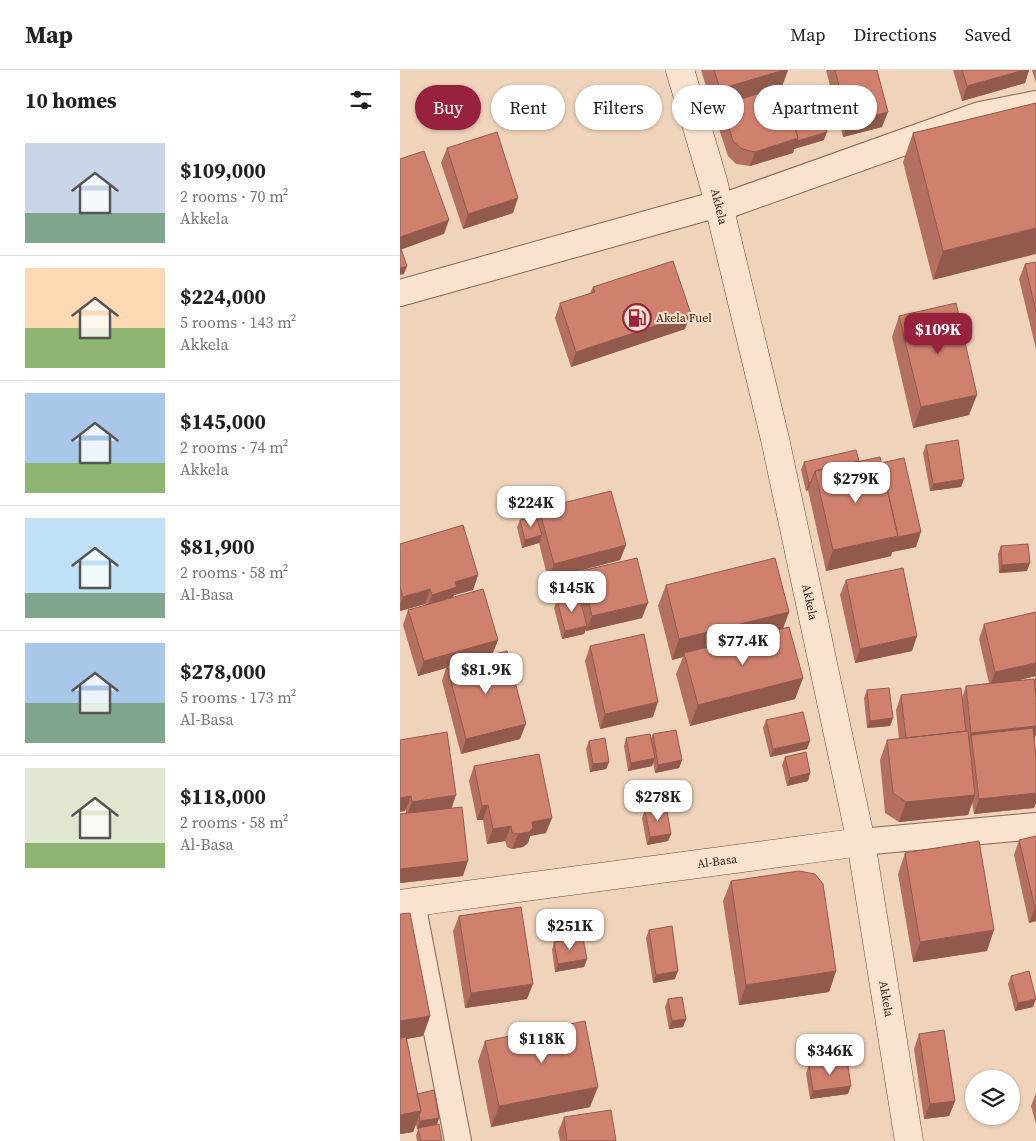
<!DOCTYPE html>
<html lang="en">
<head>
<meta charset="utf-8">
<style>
  :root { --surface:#fff; --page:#f2f2f2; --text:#202124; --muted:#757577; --line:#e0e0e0; --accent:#98223d }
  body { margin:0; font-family:"Source Serif 4",serif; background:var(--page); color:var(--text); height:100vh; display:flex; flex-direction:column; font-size:19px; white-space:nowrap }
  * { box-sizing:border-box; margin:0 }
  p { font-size:16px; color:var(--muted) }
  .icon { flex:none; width:28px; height:28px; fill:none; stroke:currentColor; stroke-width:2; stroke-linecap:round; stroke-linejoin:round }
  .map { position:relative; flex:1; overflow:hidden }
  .panel { display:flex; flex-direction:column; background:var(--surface); width:400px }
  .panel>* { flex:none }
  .hud { position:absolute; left:15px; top:15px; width:475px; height:45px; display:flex; gap:10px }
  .buttons { position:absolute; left:565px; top:1000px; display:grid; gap:10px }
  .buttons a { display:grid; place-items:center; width:55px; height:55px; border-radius:50%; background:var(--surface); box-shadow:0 1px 4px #0004; font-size:25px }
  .price { position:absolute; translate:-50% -42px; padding:0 11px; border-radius:10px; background:#fff; color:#222; font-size:16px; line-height:32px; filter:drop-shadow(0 1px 2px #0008) }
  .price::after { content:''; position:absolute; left:50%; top:30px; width:15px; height:11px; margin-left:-8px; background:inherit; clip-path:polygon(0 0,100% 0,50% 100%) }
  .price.active { background:var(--accent); color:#fff }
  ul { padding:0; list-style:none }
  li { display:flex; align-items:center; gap:15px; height:125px; padding:0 25px }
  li+li { border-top:1px solid var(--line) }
  li span { display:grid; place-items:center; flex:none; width:140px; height:100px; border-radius:0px; color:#555 }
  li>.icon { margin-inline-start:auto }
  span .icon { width:60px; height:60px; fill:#fffc; stroke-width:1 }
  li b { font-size:21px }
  h2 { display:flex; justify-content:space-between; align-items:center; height:60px; padding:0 25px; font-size:21px }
  .chip { padding:0 18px; border-radius:22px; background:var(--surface); box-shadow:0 1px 4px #0004; font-size:18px; line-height:45px }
  .chip.active { background:var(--accent); color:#fff }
  header { display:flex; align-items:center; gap:30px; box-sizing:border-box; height:70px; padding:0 25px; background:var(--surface); border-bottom:1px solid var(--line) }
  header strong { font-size:24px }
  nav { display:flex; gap:28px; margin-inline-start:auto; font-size:18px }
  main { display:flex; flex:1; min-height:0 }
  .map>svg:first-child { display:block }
</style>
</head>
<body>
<header>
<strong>Map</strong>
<nav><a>Map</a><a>Directions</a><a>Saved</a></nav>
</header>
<main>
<section class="panel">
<h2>10 homes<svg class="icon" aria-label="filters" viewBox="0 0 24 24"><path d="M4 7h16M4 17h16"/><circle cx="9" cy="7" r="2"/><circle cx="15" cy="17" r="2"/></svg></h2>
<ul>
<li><span style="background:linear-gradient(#c9d6e8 70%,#7fa58c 0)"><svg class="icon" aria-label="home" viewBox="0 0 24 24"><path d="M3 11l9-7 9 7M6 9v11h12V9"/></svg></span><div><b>$109,000</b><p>2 rooms · 70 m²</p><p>Akkela</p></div></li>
<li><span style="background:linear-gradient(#ffd9b3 60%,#8fb573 0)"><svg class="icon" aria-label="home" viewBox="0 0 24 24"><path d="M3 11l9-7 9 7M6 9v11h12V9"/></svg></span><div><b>$224,000</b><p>5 rooms · 143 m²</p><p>Akkela</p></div></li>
<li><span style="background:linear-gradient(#a9c7e8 70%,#8fb573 0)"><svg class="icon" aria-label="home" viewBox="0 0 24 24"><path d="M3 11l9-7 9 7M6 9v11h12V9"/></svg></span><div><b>$145,000</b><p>2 rooms · 74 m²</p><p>Akkela</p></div></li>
<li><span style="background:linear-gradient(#bfe0f5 75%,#7fa58c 0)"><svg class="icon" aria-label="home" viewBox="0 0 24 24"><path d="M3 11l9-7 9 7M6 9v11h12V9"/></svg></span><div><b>$81,900</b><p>2 rooms · 58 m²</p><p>Al-Basa</p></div></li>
<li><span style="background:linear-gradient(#a9c7e8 60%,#7fa58c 0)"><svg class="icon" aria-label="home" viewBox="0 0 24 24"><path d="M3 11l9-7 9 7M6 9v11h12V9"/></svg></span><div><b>$278,000</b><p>5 rooms · 173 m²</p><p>Al-Basa</p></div></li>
<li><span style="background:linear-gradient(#dfe7d0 75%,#8fb573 0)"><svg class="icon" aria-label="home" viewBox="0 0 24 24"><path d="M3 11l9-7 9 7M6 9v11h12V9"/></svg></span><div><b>$118,000</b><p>2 rooms · 58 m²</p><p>Al-Basa</p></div></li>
</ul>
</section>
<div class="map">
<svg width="636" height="1071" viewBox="0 0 636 1071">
  <rect width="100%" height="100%" fill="#efd4bb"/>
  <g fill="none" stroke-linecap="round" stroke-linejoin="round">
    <defs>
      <path id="street" d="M319,138L580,45L636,34
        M0,223L318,134
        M461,772L636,756
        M12,833L58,1071"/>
      <g id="secondary">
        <path id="s1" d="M280,0L313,111L375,369L461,772L509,1071"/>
        <path id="s2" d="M0,834L461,772"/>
      </g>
    </defs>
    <use href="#street" stroke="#876454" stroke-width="28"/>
    <use href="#secondary" stroke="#684538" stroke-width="29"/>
    <use href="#street" stroke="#fae3ce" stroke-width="26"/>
    <use href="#secondary" stroke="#fae3ce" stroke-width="28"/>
  </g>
  <path fill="#b36f5f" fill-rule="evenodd" d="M301,0H388L382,16L392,48L424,70L394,79L393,83L350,96L336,94L328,86L316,50L321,37L313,39Z
    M426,0H477L482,57L443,67Z
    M553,0H629L625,13L562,31Z
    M632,0H636V13Z
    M636,33L533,210L503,92L513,63Z
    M47,78L113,143L63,159L41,93Z
    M636,192V279L619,209L625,194Z
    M193,217L285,259L171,297L155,248L160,233L190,223Z
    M499,246L569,345L513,358L492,267Z
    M526,375L561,417L530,421L523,383Z
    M459,391L481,393L516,477L492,482L491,486L426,501L408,420L406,421L401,400L404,392Z
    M139,439L226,475L220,490L148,509L139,473L122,478L117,457L120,450L137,446Z
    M0,474L78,505L73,520L54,525L53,528L98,570L92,585L120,669L61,684L42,611L46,598L18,606L3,555L8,540L25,536V534L0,541Z
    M601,476L627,501L599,503L598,484Z
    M181,501L242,548L186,561V559L184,564L162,569L154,538L157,530L178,525L176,516Z
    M446,510L512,581L455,593L440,525Z
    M266,515L389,542L383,559L403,608L395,629L290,656L276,604L283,587L272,590L258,536Z
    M636,542V664L634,669L636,687V733L634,738L574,744L572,732L568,745L499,752L485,743L480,690L487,670L499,669L496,640L501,625L562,628L566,616L589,613L579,569L584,554ZM636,606L634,611L619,610Z
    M190,576L253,647L200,659L185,591Z
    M467,620L493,648L490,656L467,658L464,628Z
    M366,650L407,679L370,687L363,658Z
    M253,664L282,690L279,698L255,703L253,692L252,696L228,701L224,676L226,668L251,669Z
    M0,670L52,738L63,806L0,813V744L6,743Z
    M189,671L209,692L206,699L190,702L186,679Z
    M385,687L410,703L408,711L387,716L382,695Z
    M74,696L146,763L130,766L128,773L123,777L112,779L107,777L105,771L87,774L83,750H77L69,711Z
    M245,740L271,764L268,771L247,775L242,748Z
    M636,766V851L629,853L614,785L619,770Z
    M505,783L587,881L513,892L498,804Z
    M331,811L436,901L429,922L339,935L323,831Z
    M0,844L30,946L23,966L7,969L17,1024L39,1048L37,1055L42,1071H17L16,1066L18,1059H17L16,1054L13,1062L0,1064Z
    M59,846L127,929L65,938L53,861Z
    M249,860L275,909L253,913L246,868Z
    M154,872L187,889L184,897L155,902L152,880Z
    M611,906L633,937L615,941L608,914Z
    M268,929L286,949L283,957L269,959L265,937Z
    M519,964L555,1031L549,1046L524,1049L514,979Z
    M85,971L190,1037L91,1057L78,991Z
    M409,995L448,1024L410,1029L406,1003Z
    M636,1023V1054L631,1036Z
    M591,1046H611L592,1052Z
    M164,1047L216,1071H160L158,1062Z"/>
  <path fill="#925a4d" d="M384,0H388L381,19L322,35L321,37L313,39L320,19Z
    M624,0H629L625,13L562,31L567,16Z
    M488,42L482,57L443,67L448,52Z
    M427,62L424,70L394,79L393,83L350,96L355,82L398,68Z
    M118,128L113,143L63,159L68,144Z
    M49,150L44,164L0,180V167Z
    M636,158V184L533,210L543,181Z
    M7,196L4,204L0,205V198Z
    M291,244L285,259L171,297L176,282Z
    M577,325L569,345L513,358L521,337Z
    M564,409L561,417L530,421L533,414Z
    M411,412L408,420L406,421L409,413Z
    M521,462L516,477L492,482L491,486L426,501L433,480Z
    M142,465L139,473L122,478L125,470Z
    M226,475L220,490L148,509L154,494Z
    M630,493L627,501L599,503L602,495Z
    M78,505L73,520L54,525L51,532L27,539L32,525L55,512Z
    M30,519L25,534L0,541V535L3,527Z
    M248,533L242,548L186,561L192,546Z
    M389,542L381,563L284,583L283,587L272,590L279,569Z
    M187,556L184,564L162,569L165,561Z
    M517,566L512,581L455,593L460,579Z
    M98,570L92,585L47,596L46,598L18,606L24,591Z
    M636,593V606L590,617L595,602Z
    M403,608L395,629L290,656L298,635Z
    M258,632L253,647L200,659L205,644Z
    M493,648L490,656L467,658L470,651Z
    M126,654L120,669L61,684L66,669Z
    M636,656V664L634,671L571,665L567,678H566L571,663Z
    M410,671L407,679L370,687L373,679Z
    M255,688L252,696L228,701L231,693Z
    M282,690L279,698L255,703L258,695Z
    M209,692L206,699L190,702L193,694Z
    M410,703L408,711L387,716L390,708Z
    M636,723V733L634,738L574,744L579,729Z
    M56,725L51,740L6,747L12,732Z
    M575,725L568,745L499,752L506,732Z
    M11,726L5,741L0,742V728Z
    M88,735L83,750H77L82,736Z
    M152,748L146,763L130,766L128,773L123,777L112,779L118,764L132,752Z
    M111,756L105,771L87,774L93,759Z
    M271,764L268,771L247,775L250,767Z
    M68,791L63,806L0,813V799Z
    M635,838H636V851L629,853Z
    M594,860L587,881L513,892L520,872Z
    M187,889L184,897L155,902L158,894Z
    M278,901L275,909L253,913L256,905Z
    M436,901L429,922L339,935L346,915Z
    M133,914L127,929L65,938L71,923Z
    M636,929L633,937L615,941L618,933Z
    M30,946L23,966L0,970V951Z
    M286,949L283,957L269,959L272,951Z
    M451,1016L448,1024L410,1029L413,1021Z
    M198,1017L190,1037L91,1057L99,1036Z
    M555,1031L549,1046L524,1049L530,1034Z
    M21,1041L13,1062L0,1064V1045Z
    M594,1046H611L592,1052Z
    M39,1048L36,1056L17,1059L20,1051Z"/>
  <path fill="#d0816e" stroke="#925a4d" d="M314,0H384L320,19Z
    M435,0H477L488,42L448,52Z
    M562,0H624L567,16Z
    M382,16L398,68L355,82L342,79L333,71L322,35Z
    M636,33V158L543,181L513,63Z
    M420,40L427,62L397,71L398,68L392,48Z
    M97,62L118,128L68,144L47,78Z
    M24,81L49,150L0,167V89Z
    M0,176L7,196L0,198Z
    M273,191L291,244L176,282L160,233L195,222L193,217Z
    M636,192V242L625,194Z
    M556,233L577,325L521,337L499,246Z
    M558,370L564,409L533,414L526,375Z
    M456,380L459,391L415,401L411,412L409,413L404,392Z
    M480,387L498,466L433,480L415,401Z
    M504,388L521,462L498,467L481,393Z
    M211,421L226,475L154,494L139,439Z
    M136,446L142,465L125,470L120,450Z
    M63,455L78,505L55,512L57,517L32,525L30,519L3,527L0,517V474Z
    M628,474L630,493L602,495L601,476Z
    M237,488L248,533L192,546L181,501Z
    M375,488L389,542L279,569L266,515Z
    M503,498L517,566L460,579L446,510Z
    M83,519L98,570L24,591L8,540Z
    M179,525L187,556L165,561L157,530Z
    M636,542V593L595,602L584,554Z
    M389,557L403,608L298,635L284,583Z
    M244,564L258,632L205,644L190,576Z
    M107,581L126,654L66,669L47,596Z
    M634,609L636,628V656L571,663L566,616Z
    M489,618L493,648L470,651L467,620Z
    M561,618L566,661L506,668L501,625Z
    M403,642L410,671L373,679L366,650Z
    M633,658L636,687V723L579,729L571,665Z
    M276,660L282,690L258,695L253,664Z
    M568,661L575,725L506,732L493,723L487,670Z
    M47,662L56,725L12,732L11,726L0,728V670Z
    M250,664L255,688L231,693L226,668Z
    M205,668L209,692L193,694L189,671Z
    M406,682L410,703L390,708L385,687Z
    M139,684L152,748L132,752L133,758L129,762L118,764L112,763L111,756L93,759L88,735L82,736L74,696Z
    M266,736L271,764L250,767L245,740Z
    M62,737L68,791L0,799V744Z
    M636,766V838H635L619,770Z
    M579,771L594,860L520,872L505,783Z
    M399,801L415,804L423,814L436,901L346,915L331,811Z
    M121,837L133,914L71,923L59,846Z
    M10,843L30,946L0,951V844Z
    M272,856L278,901L256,905L249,860Z
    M183,868L187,889L158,894L154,872Z
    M629,901L636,929L618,933L611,906Z
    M282,927L286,949L272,951L268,929Z
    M185,951L198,1017L99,1036L85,971Z
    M544,960L555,1031L530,1034L519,964Z
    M6,967L21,1041L0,1045V968Z
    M447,990L451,1016L413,1021L409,995Z
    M34,1020L39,1048L20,1051L19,1046L21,1041L17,1024Z
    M611,1030L614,1039L611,1040Z
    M211,1040L216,1071H167L164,1047Z
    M39,1054L42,1071H21L18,1058Z"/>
  <defs>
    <symbol id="fuel-ring" viewBox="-11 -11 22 22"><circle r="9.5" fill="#f7e0ca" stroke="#98223d" stroke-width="1.5"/><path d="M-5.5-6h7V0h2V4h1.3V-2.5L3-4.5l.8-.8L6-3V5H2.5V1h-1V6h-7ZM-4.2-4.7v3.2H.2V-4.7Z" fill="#98223d"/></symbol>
  </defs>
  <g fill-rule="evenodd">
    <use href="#fuel-ring" x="221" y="232" width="32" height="32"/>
  </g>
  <g text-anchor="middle" stroke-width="4" stroke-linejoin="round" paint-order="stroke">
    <g font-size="12" fill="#35211a" stroke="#f7e0ca">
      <text dy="4" stroke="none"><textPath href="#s1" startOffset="142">Akkela</textPath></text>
      <text dy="4" stroke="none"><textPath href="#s1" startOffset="548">Akkela</textPath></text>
      <text dy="4" stroke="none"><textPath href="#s2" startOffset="320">Al-Basa</textPath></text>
      <text dy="4" stroke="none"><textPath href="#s1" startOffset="952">Akkela</textPath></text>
    </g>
    <g font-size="12" fill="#35211a" stroke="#f7e0ca" text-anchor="start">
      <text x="256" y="252">Akela Fuel</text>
    </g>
  </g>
</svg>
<div class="buttons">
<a><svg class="icon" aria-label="layers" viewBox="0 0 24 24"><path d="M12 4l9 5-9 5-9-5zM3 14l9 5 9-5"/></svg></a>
</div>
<b class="price active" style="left:538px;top:285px">$109K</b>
<b class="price" style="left:456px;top:434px">$279K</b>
<b class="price" style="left:131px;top:458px">$224K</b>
<b class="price" style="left:172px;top:543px">$145K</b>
<b class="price" style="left:343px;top:596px">$77.4K</b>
<b class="price" style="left:86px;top:625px">$81.9K</b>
<b class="price" style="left:258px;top:752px">$278K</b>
<b class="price" style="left:170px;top:881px">$251K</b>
<b class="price" style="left:142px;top:994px">$118K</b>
<b class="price" style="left:430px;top:1006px">$346K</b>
<div class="hud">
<a class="chip active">Buy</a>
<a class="chip">Rent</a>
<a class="chip">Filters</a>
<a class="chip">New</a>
<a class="chip">Apartment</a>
</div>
</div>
</main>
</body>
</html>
